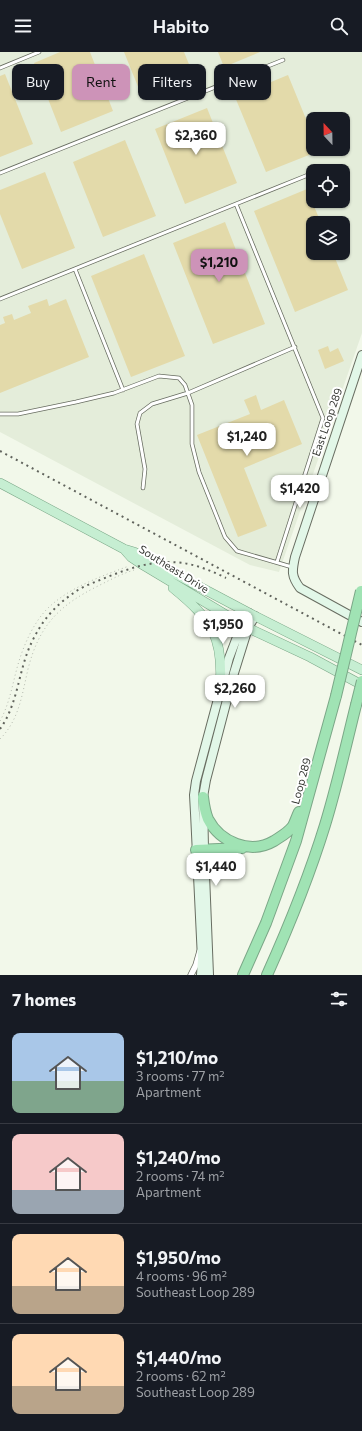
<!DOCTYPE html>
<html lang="en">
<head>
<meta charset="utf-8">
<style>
  :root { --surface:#171b24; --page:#20242c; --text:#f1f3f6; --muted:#9ea1a6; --line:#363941; --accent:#cd93b8 }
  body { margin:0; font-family:Commissioner,sans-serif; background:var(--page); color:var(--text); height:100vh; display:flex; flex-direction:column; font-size:15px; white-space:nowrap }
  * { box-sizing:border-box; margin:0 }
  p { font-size:13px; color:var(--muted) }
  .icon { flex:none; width:22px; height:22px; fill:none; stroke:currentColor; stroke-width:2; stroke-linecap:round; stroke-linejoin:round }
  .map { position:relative; height:923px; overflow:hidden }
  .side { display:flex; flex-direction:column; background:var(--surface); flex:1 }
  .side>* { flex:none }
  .guide { position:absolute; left:12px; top:12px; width:338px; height:36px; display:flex; gap:8px }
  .needle { width:26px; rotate:338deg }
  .fabs { position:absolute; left:306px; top:60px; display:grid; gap:8px }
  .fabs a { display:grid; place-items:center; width:44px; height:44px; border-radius:8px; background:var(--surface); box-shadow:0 1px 3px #0004; font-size:20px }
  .price { position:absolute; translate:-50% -34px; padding:0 9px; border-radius:8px; background:#fff; color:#222; font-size:13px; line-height:26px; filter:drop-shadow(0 1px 2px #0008) }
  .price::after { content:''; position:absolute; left:50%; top:24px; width:12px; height:9px; margin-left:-6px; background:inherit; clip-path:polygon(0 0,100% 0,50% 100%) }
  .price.on { background:var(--accent); color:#111 }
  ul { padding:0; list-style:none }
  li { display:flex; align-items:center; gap:12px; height:100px; padding:0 12px }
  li+li { border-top:1px solid var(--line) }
  li span { display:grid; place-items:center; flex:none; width:112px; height:80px; border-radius:8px; color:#555 }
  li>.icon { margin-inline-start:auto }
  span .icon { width:48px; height:48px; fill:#fffc; stroke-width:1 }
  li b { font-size:17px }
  h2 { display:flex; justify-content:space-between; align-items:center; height:48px; padding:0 12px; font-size:17px }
  .chip { padding:0 14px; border-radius:8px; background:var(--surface); box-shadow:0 1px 3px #0004; font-size:14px; line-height:36px }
  .chip.on { background:var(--accent); color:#111 }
  header { display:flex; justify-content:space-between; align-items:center; height:52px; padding:0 12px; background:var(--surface); font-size:18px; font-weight:600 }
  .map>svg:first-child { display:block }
</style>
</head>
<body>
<header><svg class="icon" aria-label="menu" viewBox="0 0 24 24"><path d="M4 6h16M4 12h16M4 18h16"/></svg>Habito<svg class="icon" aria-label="search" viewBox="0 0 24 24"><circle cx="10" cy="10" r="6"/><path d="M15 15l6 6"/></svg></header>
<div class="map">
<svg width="362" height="923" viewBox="0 0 362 923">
  <rect width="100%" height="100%" fill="#f2f8ea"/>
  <path fill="#e4edda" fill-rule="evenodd" d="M0,0H362V281L279,520L250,513L0,380ZM313,67H343V97H313ZM313,119H343V149H313ZM313,171H343V201H313Z"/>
  <path fill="#e3daaa" d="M60,0H90L113,59L61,80L34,11Z
    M124,0H184L195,27L143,47Z
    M218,0H260L224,15Z
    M5,22L33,92L0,105V24Z
    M288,23L313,84V97H318L319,99L266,120L235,45Z
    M207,56L237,131L185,152L155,77Z
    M125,88L156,164L103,185L73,110Z
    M45,120L75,196L22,217L0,162V138Z
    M307,137L321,171H313V201H333L348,238L295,260L254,159Z
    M225,170L265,272L213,292L173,191Z
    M144,202L185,304L131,325L91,224Z
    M47,247L49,254L66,247L89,305L0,341V273L5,271L3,265L12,262L14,268L31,261L28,254Z
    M328,294L330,300L338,296L344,309L325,317L318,298Z
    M256,343L261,358L284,348L302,392L244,416L267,474L238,485L197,383L250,362L244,348Z"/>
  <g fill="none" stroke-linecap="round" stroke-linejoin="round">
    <defs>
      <path id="service" d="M0,16L39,0
        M318,119L326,116
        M0,121L283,8
        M236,152L323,366L277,510
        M75,217L123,338
        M0,247L313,121
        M0,362H18L76,350L114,341L159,324L179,326L185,333L192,353V392L199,420L225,485L237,499L292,515
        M143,436L145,417L137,372L140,361L152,352L188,341L295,295"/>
      <path id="minor" d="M191,923L196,913L200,899"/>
      <path id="secondary" d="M362,303L295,505C292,519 291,524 300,536L362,570
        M201,923L202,907L195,761L194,743L196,729L229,606L242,572L249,561
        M209,923L204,797L203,745L206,728L234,621L248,576L255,564"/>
      <path id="primary" d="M0,431L124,497L134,500L249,561L362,618
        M124,497L131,505L143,513L248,576L310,605L362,633
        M173,536C212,568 224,585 220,636"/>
      <path id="motorway" d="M203,745C204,753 205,760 208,767C220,790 250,803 274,789C280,785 288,781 293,774C295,770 297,764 299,760
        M196,798L242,796
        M243,923L266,871L296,789L336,644
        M267,923C289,874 309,825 325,773C337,734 346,693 356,653"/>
    </defs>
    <use href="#service" stroke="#686d61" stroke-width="4.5"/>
    <use href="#minor" stroke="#686d61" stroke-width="7"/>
    <use href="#secondary" stroke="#686d61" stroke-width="10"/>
    <use href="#primary" stroke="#7ba787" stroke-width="10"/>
    <use href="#motorway" stroke="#7ba787" stroke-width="12"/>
    <path stroke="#b5baaf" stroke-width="1" stroke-dasharray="1 3" stroke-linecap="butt" d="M0,669C11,649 13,627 20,606C26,588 35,569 48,556C70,535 102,524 129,514
      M0,687C19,668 22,643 28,617C39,574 58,554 98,534C110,528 121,522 134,518"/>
    <use href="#service" stroke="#fff" stroke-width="3"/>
    <use href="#minor" stroke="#fff" stroke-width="5.5"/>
    <use href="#secondary" stroke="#e2f7e8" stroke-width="8"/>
    <use href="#primary" stroke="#c6eed2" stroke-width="9"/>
    <use href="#motorway" stroke="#a0e3b4" stroke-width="10"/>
    <path stroke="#61645d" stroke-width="2" stroke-dasharray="2 4" stroke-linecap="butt" d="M0,399L362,593
      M0,677C20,649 18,613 35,584C43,568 56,553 71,543C79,536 90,532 100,528C127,517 153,507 183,511C197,513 212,519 226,526"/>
    <defs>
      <path id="motorway-bridge" d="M336,644L361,539
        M356,653L362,629"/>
    </defs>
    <use href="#motorway-bridge" stroke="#7ba787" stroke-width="12" stroke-linecap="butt"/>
    <use href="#motorway-bridge" stroke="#a0e3b4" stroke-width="10"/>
  </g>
  <g text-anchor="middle" stroke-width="4" stroke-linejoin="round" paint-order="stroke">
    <g font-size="11" fill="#363833" stroke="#fff">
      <text transform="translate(327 370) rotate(-71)" y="4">East Loop 289</text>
      <text transform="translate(174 517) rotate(32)" y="4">Southeast Drive</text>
      <text transform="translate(301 729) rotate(-75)" y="4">Loop 289</text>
    </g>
  </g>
</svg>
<div class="fabs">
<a><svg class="needle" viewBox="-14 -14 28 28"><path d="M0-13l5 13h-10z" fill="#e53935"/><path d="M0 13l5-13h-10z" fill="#9ea1a6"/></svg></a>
<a><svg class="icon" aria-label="locate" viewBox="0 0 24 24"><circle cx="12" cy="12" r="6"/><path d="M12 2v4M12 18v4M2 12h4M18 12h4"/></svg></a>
<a><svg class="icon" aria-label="layers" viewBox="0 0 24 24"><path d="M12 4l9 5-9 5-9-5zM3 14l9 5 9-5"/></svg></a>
</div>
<b class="price" style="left:196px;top:104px">$2,360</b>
<b class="price on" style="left:219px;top:231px">$1,210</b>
<b class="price" style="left:247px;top:405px">$1,240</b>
<b class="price" style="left:300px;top:457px">$1,420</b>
<b class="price" style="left:223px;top:593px">$1,950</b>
<b class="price" style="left:235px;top:657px">$2,260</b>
<b class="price" style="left:216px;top:835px">$1,440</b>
<div class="guide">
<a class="chip">Buy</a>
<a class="chip on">Rent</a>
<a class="chip">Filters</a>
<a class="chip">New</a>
</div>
</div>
<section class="side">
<h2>7 homes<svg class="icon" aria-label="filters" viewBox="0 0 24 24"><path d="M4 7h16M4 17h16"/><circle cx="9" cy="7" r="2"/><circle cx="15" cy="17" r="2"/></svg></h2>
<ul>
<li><span style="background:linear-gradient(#a9c7e8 60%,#7fa58c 0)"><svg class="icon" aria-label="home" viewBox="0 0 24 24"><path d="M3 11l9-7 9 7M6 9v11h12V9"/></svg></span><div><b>$1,210/mo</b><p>3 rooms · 77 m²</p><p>Apartment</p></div></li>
<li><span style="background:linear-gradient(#f6c9c9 70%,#9aa5b1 0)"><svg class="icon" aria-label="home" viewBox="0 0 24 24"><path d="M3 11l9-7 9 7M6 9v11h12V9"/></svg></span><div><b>$1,240/mo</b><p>2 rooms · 74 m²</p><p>Apartment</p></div></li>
<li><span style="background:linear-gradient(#ffd9b3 65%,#b9a48a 0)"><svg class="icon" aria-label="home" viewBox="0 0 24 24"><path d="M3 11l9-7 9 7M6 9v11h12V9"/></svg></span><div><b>$1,950/mo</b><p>4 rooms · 96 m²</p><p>Southeast Loop 289</p></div></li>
<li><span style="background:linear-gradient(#ffd9b3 65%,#b9a48a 0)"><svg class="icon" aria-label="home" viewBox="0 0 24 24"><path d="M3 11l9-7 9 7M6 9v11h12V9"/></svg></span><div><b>$1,440/mo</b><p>2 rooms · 62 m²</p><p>Southeast Loop 289</p></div></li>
</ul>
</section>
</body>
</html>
